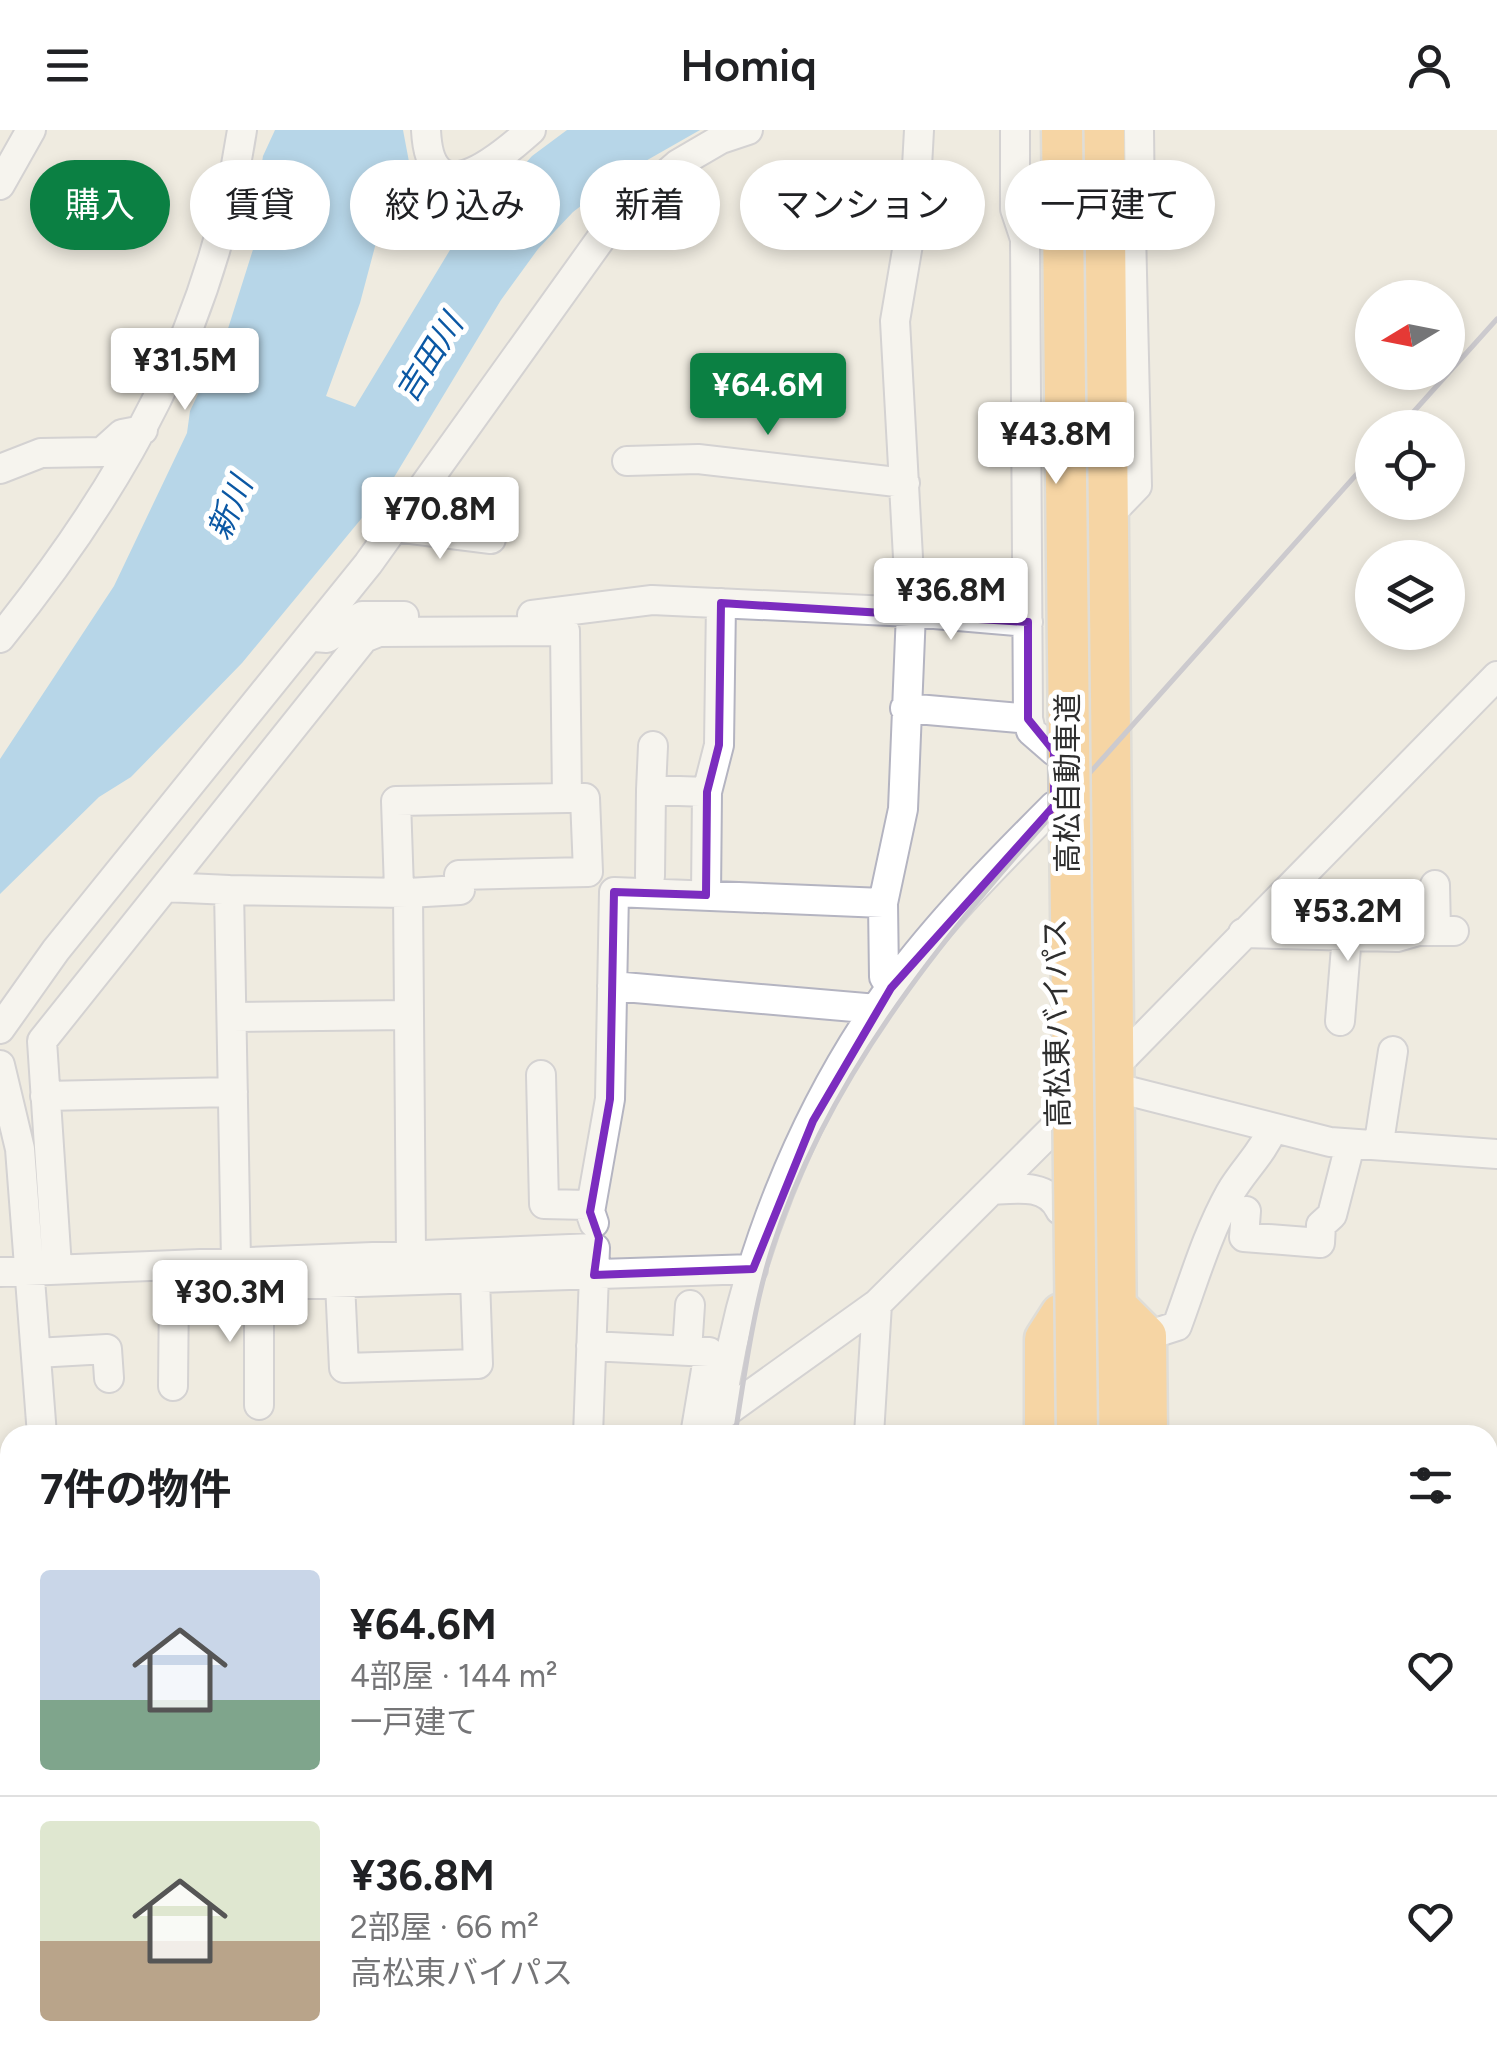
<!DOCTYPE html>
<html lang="ja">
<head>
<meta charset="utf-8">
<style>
  :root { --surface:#fff; --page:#f6f6f6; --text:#202124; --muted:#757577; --line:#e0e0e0; --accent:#0b8043 }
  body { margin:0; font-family:Figtree,"Noto Sans JP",sans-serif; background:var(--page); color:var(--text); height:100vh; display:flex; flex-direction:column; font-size:38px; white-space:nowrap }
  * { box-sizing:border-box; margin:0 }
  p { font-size:32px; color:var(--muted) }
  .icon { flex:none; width:55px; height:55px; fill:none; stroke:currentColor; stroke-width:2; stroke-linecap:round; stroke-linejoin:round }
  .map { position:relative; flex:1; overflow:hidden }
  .drawer { position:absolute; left:0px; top:1295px; width:1498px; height:640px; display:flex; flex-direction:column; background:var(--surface); border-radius:30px 30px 0 0; box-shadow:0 5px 15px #0003 }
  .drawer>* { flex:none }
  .top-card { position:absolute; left:30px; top:30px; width:1438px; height:90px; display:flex; gap:20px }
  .needle { width:65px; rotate:260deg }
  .tools { position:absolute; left:1355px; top:150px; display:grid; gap:20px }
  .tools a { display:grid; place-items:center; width:110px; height:110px; border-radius:50%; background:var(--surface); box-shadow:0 5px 15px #0003; font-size:50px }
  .price { position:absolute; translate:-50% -85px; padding:0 22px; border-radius:10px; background:#fff; color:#222; font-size:32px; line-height:65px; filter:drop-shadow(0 2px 5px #0008) }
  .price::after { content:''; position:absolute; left:50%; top:60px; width:30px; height:22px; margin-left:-15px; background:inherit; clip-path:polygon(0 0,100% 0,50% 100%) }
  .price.current { background:var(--accent); color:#fff }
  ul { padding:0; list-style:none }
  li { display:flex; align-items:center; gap:30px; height:250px; padding:0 40px }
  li+li { border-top:2px solid var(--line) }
  li span { display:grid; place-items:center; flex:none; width:280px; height:200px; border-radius:10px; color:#555 }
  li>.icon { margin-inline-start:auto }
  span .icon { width:120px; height:120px; fill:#fffc; stroke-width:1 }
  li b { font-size:42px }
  h2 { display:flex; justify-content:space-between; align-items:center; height:120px; padding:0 40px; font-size:42px }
  .tag { padding:0 35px; border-radius:45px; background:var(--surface); box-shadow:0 5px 15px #0003; font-size:35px; line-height:90px }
  .tag.current { background:var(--accent); color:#fff }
  header { display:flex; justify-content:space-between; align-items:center; height:130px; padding:0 40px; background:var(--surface); font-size:45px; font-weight:600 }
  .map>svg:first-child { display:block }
</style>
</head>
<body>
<header><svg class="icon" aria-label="menu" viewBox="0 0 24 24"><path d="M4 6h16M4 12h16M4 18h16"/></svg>Homiq<svg class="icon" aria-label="person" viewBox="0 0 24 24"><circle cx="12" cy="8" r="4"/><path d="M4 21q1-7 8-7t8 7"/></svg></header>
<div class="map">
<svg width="1497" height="1935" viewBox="0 0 1497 1935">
  <rect width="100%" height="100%" fill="#efebe0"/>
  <path fill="#73bdf1" d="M275,0H403L410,37L402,80L377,109L360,173L326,266L355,277L453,115L532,26L567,0H700L621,45L573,82L538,119L501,170L390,354L242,533L131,647L99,667L0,764V629L114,456L187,303L190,281L226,205L262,91L258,56L263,26Z"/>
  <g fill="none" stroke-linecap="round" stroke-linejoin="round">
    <defs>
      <path id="minor" d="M426,0C430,86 495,32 531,0
        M1015,0V79L1025,109L1028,589L1031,601L1054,621
        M0,55L31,0
        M1116,100L1131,101L1140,77L1139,0
        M627,331L698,329L905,353
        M0,339L41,323L102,322L122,304L143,300
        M1108,386L1137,356L1131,101
        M395,397L491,409
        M532,485L652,470L911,482L1028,492
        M314,507L327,508L362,486H404
        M0,508C124,355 212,197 242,0
        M905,578L1019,588
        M651,660L653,616
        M650,746L651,660L707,662
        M1435,755L1436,801
        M165,757L364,508L379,502L565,501L567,668L396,671L399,759
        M408,763L460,760L459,745L588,742L585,668H567
        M706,765L707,662L719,615L721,473
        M883,773L884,847L891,858
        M1243,803L1397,807L1418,801H1454
        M612,856L877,879
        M232,887L409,885
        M1340,891L1347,805
        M0,899L56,820L368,434L615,89L678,34L721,9L748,0
        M0,935L20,1019L42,1305
        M1108,943L1497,546
        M541,945L544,1074L588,1075L594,1093
        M1113,957L1330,1012L1497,1024
        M45,966L233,962
        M1379,1012L1393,921
        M994,1060C1019,1058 1048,1054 1060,1080
        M1246,1081L1244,1107L1320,1113L1321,1095L1332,1085L1350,1015
        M590,1082L610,969L614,762L883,773L903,679L911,482L895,191L915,73L919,0
        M236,1131L229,760L408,763L411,1125
        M57,1137L42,911L165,757L229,760
        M0,1142L595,1118L588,1305
        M340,1153L344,1238L478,1234L475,1149
        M1146,1206L1177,1196C1193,1153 1207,1104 1230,1063C1244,1039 1262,1024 1273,998
        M591,1216L709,1222L695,1305
        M687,1221L690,1175
        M36,1223L107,1219L109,1248
        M173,1256L174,1158L753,1139
        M259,1275V1155
        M720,1287C739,1137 802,980 891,857C939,792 997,733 1054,676
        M694,1305L877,1174L1078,974
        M869,1305L877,1174
        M1488,1397L1490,1339L1497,1333
        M1488,1501V1514
        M0,1613V1499
        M1488,1698L1497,1697
        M0,1726L10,1725
        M0,1879L10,1878
        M89,1925V1935
        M228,1935L234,1925
        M627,1935L628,1925
        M852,1935V1925
        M1232,1935L1240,1925
        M1438,1935L1497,1927"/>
      <path id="highway" d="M1104,0L1117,1305
        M1116,1176L1146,1206L1147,1305
        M1045,1305V1209L1061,1184
        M1087,1925V1935
        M1124,1925V1935"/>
    </defs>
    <use href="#minor" stroke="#b4b4c1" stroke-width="32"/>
    <use href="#highway" stroke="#cdcdcd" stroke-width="45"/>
    <use href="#minor" stroke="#fff" stroke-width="28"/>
    <use href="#highway" stroke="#ffbb5b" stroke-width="40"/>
    <path stroke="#a2a2b8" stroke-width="5" d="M1399,298L1497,189
      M735,1305C744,1247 754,1175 772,1119C834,925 971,775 1104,627C1194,527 1283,427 1372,327
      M652,1935L653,1925"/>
    <defs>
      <path id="highway-bridge" d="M1062,0L1077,1305"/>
    </defs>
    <use href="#highway-bridge" stroke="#cdcdcd" stroke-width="45" stroke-linecap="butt"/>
    <use href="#highway-bridge" stroke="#ffbb5b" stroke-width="40"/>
  </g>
  <path d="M0 0H1497V1935H0ZM721,473L1028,492V589L1054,621V676L891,858L813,991L753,1139L594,1145L599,1108L590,1082L610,969L614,762L706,765L707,662L719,615Z" fill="#efebe0" fill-opacity=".55" fill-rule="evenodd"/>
  <path fill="none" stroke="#7b2cbf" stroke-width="8" stroke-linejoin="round" d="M721,473L1028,492V589L1054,621V676L891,858L813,991L753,1139L594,1145L599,1108L590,1082L610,969L614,762L706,765L707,662L719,615Z"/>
  <g text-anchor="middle" stroke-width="10" stroke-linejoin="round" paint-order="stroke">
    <g font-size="30" fill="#2e2e2e" stroke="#fff">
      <text transform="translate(1068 653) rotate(-90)" y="10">高松自動車道</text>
      <text transform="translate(1057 893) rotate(-91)" y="10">高松東バイパス</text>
    </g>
    <g font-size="32" font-style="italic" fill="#0b58a4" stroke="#fff">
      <text transform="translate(429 228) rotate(-58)" y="11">吉田川</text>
      <text transform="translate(230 378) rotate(-67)" y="11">新川</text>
    </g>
  </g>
</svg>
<div class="tools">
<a><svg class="needle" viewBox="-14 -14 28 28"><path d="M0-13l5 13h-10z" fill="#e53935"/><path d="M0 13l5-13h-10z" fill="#757577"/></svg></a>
<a><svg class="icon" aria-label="locate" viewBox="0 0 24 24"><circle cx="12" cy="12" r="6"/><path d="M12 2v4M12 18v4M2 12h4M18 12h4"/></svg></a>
<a><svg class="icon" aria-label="layers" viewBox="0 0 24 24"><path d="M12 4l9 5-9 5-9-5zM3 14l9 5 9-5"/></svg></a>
</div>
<b class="price" style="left:185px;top:283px">¥31.5M</b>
<b class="price current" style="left:768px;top:308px">¥64.6M</b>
<b class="price" style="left:1056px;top:357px">¥43.8M</b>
<b class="price" style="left:440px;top:432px">¥70.8M</b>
<b class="price" style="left:951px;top:513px">¥36.8M</b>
<b class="price" style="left:1348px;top:834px">¥53.2M</b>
<b class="price" style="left:230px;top:1215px">¥30.3M</b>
<div class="top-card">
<a class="tag current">購入</a>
<a class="tag">賃貸</a>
<a class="tag">絞り込み</a>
<a class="tag">新着</a>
<a class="tag">マンション</a>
<a class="tag">一戸建て</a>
</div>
<section class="drawer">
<h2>7件の物件<svg class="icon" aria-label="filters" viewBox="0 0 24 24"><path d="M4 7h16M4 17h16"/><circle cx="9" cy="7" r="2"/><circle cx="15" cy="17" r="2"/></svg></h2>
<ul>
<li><span style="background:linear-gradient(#c9d6e8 65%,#7fa58c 0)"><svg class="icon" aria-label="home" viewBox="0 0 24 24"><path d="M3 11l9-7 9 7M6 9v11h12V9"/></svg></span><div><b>¥64.6M</b><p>4部屋 · 144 m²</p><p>一戸建て</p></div><svg class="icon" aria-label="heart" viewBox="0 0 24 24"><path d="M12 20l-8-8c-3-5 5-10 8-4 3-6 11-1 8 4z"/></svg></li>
<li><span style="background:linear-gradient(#dfe7d0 60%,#b9a48a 0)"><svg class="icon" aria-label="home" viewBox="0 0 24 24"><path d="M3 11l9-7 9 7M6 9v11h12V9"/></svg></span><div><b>¥36.8M</b><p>2部屋 · 66 m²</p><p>高松東バイパス</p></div><svg class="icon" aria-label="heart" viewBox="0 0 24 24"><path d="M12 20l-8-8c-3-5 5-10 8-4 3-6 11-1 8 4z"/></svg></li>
</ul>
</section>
</div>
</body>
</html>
